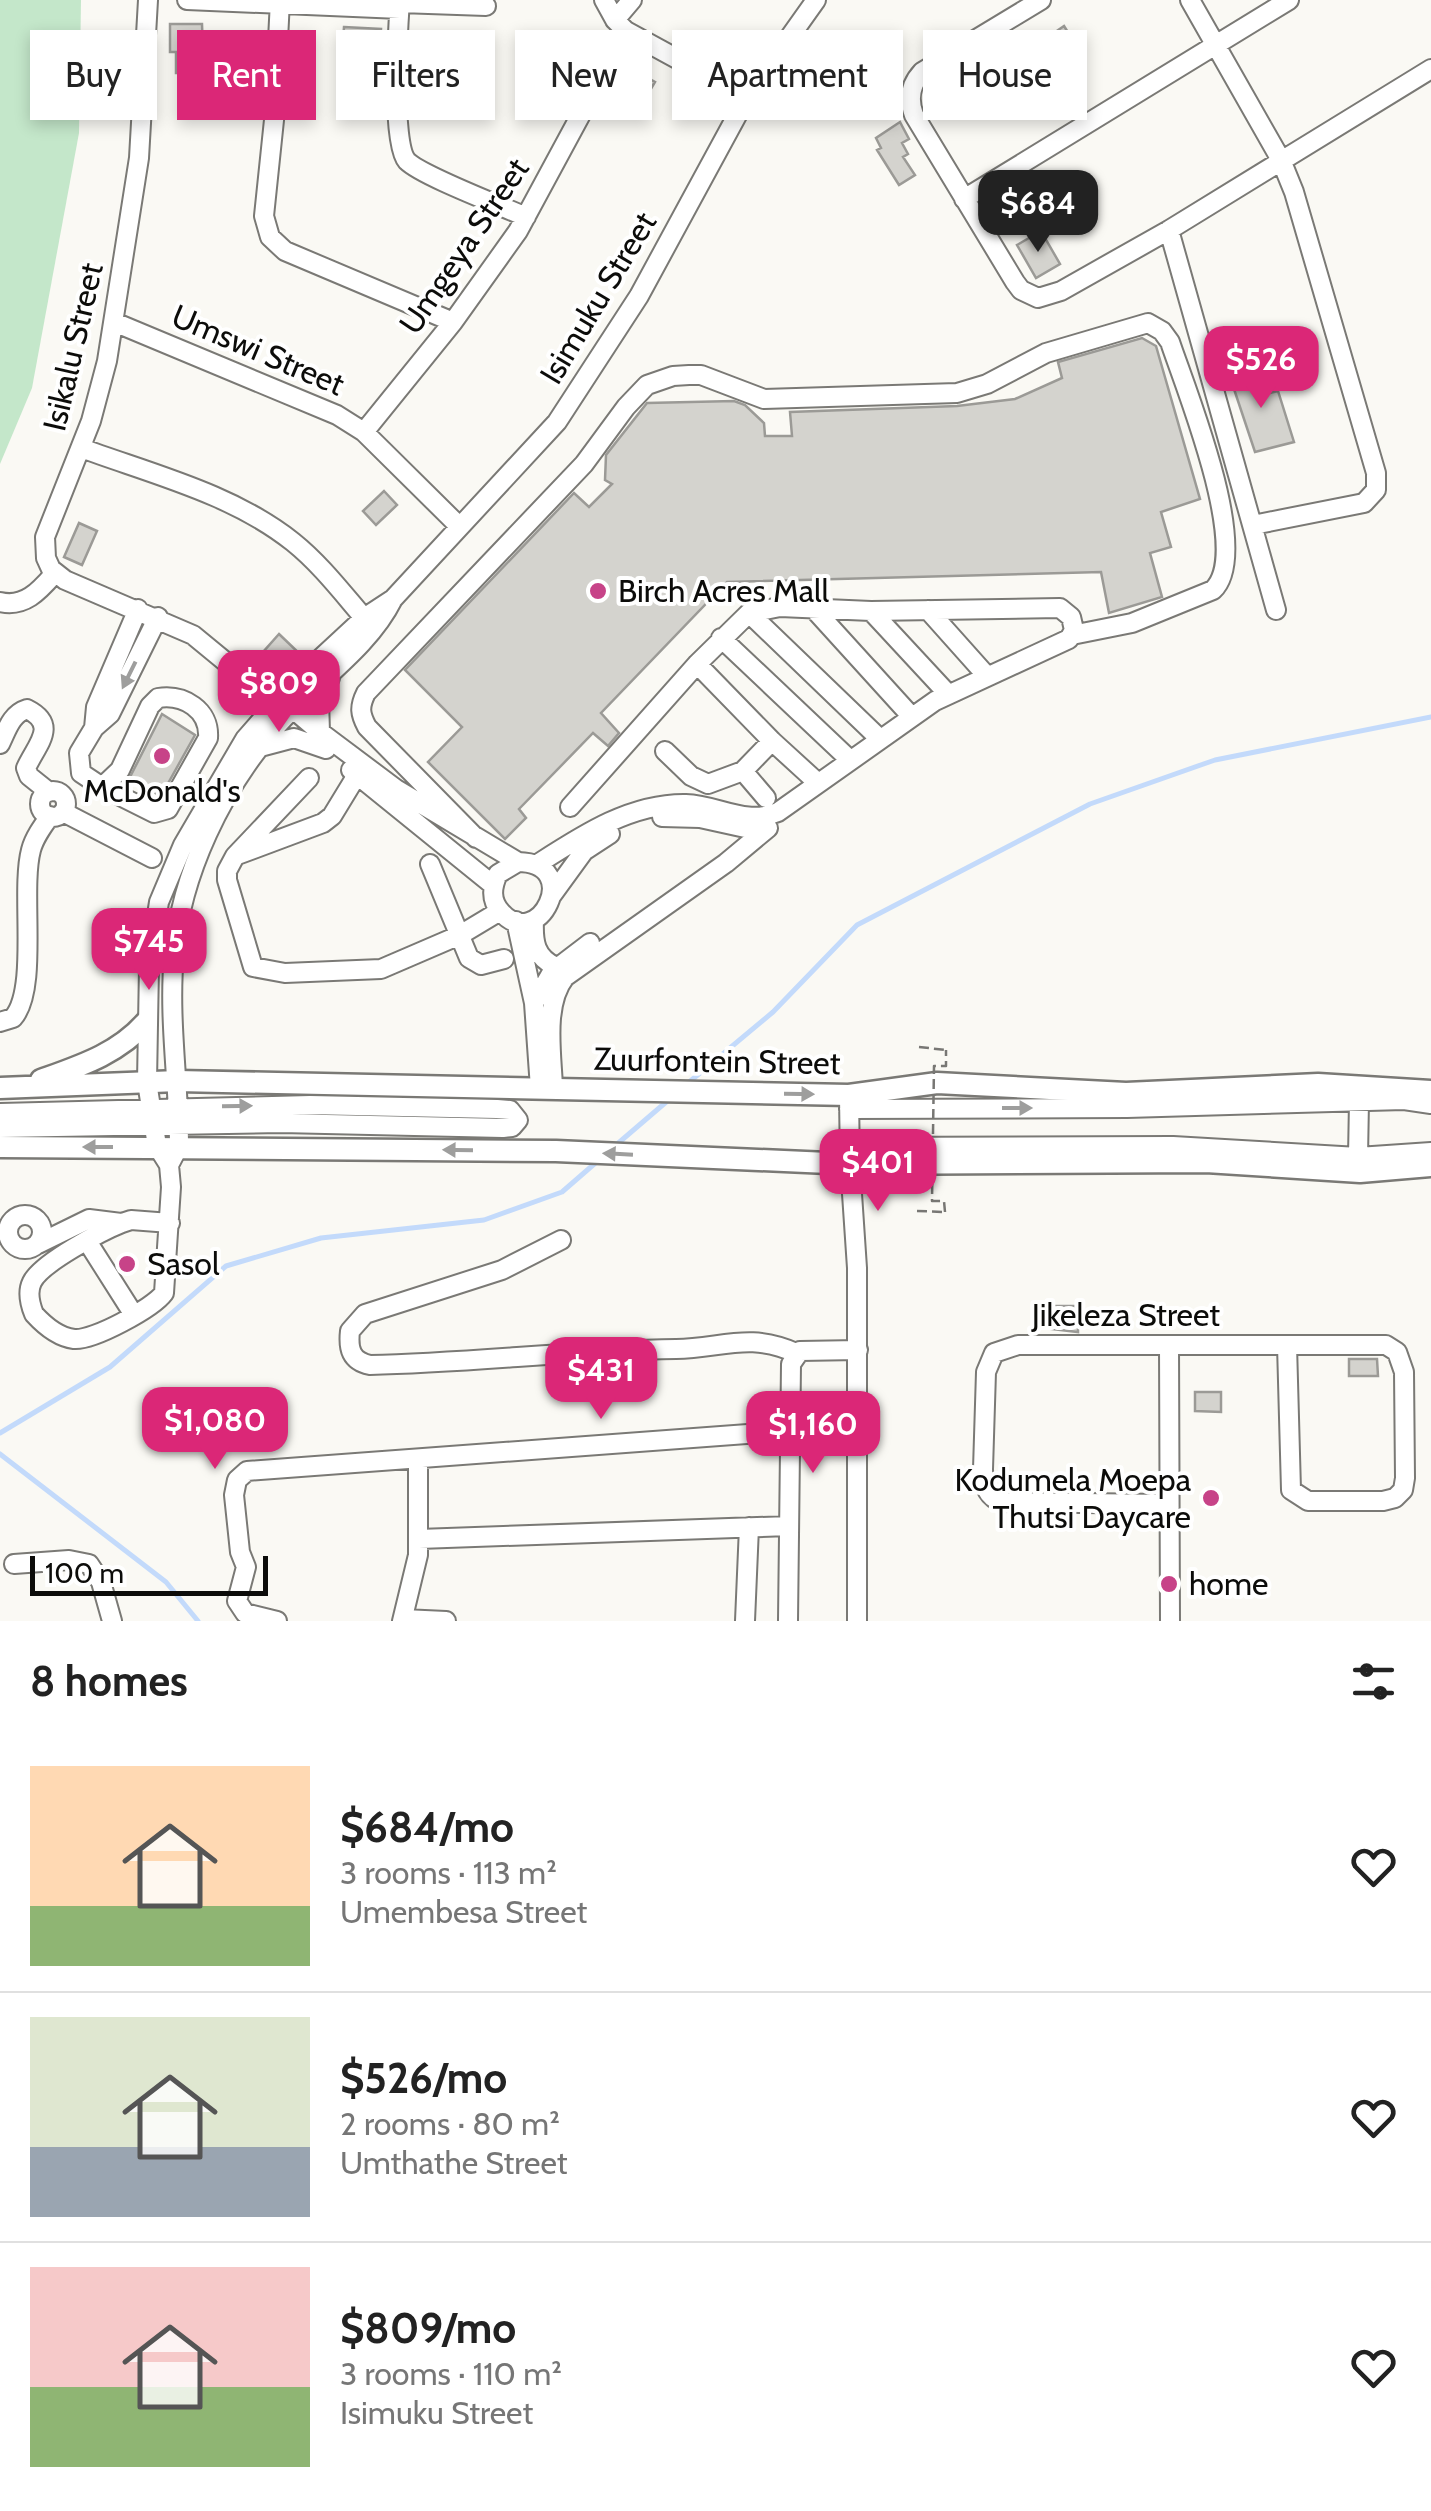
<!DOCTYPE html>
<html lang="en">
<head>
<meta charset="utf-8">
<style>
  :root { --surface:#fff; --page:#f6f6f6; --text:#222; --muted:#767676; --line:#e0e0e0; --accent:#db2777 }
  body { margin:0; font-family:Cabin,sans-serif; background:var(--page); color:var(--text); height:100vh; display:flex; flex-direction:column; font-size:38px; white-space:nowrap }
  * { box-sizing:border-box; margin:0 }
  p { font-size:32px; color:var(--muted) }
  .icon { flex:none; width:55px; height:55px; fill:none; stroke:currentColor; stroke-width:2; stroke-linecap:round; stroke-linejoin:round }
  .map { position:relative; height:1621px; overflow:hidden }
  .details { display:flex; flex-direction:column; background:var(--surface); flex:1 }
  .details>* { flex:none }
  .hud { position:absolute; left:30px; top:30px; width:1372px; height:90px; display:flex; gap:20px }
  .scale { position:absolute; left:30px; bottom:25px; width:238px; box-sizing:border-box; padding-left:10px; border:5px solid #0c0c0a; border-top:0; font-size:28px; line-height:35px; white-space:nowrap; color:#0c0c0a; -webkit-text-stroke:8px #fff; paint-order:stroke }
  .price { position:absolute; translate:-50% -85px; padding:0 22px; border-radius:20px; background:var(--accent); color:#fff; font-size:32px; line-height:65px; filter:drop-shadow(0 2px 5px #0008) }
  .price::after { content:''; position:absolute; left:50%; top:60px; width:30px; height:22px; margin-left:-15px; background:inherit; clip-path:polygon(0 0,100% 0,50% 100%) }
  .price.active { background:#222; color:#fff }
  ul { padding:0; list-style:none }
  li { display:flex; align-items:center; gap:30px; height:250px; padding:0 30px }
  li+li { border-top:2px solid var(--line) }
  li span { display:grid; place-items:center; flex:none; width:280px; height:200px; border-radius:0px; color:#555 }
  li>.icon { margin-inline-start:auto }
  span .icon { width:120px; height:120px; fill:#fffc; stroke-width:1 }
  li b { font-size:42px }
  h2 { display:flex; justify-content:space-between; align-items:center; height:120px; padding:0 30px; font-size:42px }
  .tag { padding:0 35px; border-radius:0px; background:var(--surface); box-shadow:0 5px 15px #0003; font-size:35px; line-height:90px }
  .tag.active { background:var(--accent); color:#fff }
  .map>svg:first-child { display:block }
</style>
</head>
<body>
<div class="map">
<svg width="1431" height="1621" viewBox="0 0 1431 1621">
  <rect width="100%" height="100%" fill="#faf9f4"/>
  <path fill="#c4e7ca" d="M0,0H81L79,133L32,388L0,464Z"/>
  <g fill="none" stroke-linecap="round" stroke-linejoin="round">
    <path stroke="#c3dafb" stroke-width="5" d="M688,1083L773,1012L857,925L1090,804L1215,760L1431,717
      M616,1145L672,1097
      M0,1433L110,1367L226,1266L321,1238L484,1220L562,1192L600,1159
      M0,1454L166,1582L198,1621"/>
  </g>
  <path fill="#d4d3ce" stroke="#9b9a96" stroke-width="2.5" d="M170,24H202L203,52H196V73H176V52H170Z
    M1064,26L1074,42L1059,53L1048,37Z
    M344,27L381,29L379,56L342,54Z
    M979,72L990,92L973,101L962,82Z
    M639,73L655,82L642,104L627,95Z
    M900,122L909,139L902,143L908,154L903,157L915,175L899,185L877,150L881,148L876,138Z
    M1041,231L1060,264L1036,278L1017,245Z
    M1142,338L1156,346L1200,499L1161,512L1171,547L1150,553L1162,597L1109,613L1101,572L727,582L601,713L619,733L608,746L593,733L519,809L526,818L505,839L428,762L462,727L405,670L574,493L589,507L612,484L605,480L606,455L647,403L734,401L745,405L764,423L765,436H792L790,412L957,406L1015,399L1062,378L1058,362Z
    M1248,369V372L1260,369L1266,394L1278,391L1294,442L1255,452L1229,374Z
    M384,491L397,505L376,525L363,511Z
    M79,523L97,531L82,565L64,557Z
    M279,634L301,655L286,671L264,651Z
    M162,714L195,735L161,796L129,779Z
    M1051,1306H1078V1332L1051,1329Z
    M1349,1359H1377L1378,1376H1349Z
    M1195,1392H1221V1412L1195,1411Z"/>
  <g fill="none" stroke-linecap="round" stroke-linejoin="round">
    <defs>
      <path id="minor" d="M148,0L139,158L107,361L91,421L45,537L46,558L51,569L65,580L193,635L266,695L280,698L320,732L396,789L518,862C585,863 538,954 501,912C490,900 492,887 498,874L518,862
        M187,0L400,9
        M280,0L274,120L264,216L270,237L285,251L453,322
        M400,0C398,28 391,143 407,161C422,176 502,206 526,217
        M604,0L615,20L626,31L747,97
        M1041,0L922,72C910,85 908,99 914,115L1015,282L1021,290L1038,298L1061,291L1169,230L1431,69
        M1190,0L1281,160L1294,192L1376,473V490L1364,503L1253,525
        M400,3L486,6
        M615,20L632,0
        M964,199L1289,0
        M1169,230L1276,610
        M114,322L337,415L364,432L459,526
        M364,432L453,322L518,231L626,31
        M81,448C152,474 233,494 293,542C323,566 347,599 372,627
        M0,602C25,608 40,590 55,573
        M813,608L912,717
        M928,610L986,675
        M871,611L948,694
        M749,613L880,739
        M721,638L849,759
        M697,664L772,741L818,783
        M94,728L96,707L138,609
        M320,732L319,700L330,678
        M0,744C7,730 11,714 27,709C59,725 37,744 26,768L29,776L49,792
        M260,747L294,738L326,749
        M665,751L691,776L708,784L743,771L772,741
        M351,770L493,885
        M743,771L766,798
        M309,778L235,856L227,871V880L253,967L285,973L381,969L460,935L500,911
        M102,787L154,813L168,809L208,738C210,710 184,694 158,698L150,706L120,770L102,787L81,773L79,753L94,728L110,714L158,617
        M40 804a13 13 0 1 1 26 0a13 13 0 1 1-26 0Z
        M63,812L152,858
        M662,817L700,818L750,829
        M476,838L367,727C360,714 359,707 366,693L584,464L626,407L647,385L673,376L689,375H701L764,399L957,393L987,384L1046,353L1148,323L1162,331L1170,342C1186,390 1253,553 1213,590L1132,623L1072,635
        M240,854L323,823L332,816L357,775
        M430,864L469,958L481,965L504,959
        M536,865C581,836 630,803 686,804C719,805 745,826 778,812L935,701L1069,639L1074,630L1071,617L1060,608L871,611L780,607L749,613L697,664L570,807
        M552,895L584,851L610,834
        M534,920C533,942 535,957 556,967
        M516,921L534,1003L540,1088
        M534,1003L552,972L590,943
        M0,1022L13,1018C39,989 20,891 31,850C34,838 42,827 50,816
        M553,1088C552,1055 543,1005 565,977L726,863L768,828
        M849,1097L850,1164L857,1268V1621
        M849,1109L1127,1108L1404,1100L1431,1104
        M0,1113L310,1105L497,1109L510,1110L518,1120L512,1127L503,1128L281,1123L0,1128
        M849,1147L1173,1146L1358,1157L1431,1152
        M1358,1157L1359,1101
        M169,1165L179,1146C179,1083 168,1018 174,955C181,873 222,790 275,728C312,684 367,651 393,599L557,422L639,296L747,97L816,0
        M8 1232a17 17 0 1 1 34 0a17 17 0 1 1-34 0Z
        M170,1223L131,1220L122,1223C102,1231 41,1263 32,1282C27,1292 30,1304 34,1314C44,1325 58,1337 74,1339C93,1341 153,1308 164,1293L171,1187L169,1165L157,1146L147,1082L149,967L159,902L183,845L245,739L296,681L364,618L393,599
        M561,1240L502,1270L365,1314L350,1331C348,1349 351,1361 370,1365C473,1363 574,1350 676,1349C723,1348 749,1332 796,1353
        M87,1241L134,1315
        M38,1244L89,1219L121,1223
        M1169,1345L1170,1621
        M1169,1504L1002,1502C986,1497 983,1484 983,1469L986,1372L994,1353L1018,1345H1386L1397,1352L1404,1372L1405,1478L1403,1490L1395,1498L1383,1501H1308L1291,1490L1287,1345
        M419,1539L789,1526
        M14,1564L69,1560L89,1564L101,1582L112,1621
        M403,1619L446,1621
        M277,1621L245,1613L237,1601L246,1567L240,1552L234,1495L237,1480L247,1471L788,1431
        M402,1621L418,1555V1460
        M745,1621L749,1527
        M788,1621L791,1364L800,1351L858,1350"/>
      <path id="major" d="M41,1080C80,1066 118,1054 146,1022
        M0,1088L178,1081L849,1095L937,1083L1126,1093L1318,1084L1431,1091
        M0,1147L556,1151L850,1164L1206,1162L1360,1172L1431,1166"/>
    </defs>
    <use href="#minor" stroke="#7a7975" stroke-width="22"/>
    <use href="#major" stroke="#7a7975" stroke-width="25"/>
    <path stroke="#787774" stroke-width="2.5" stroke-dasharray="10 5" stroke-linecap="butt" d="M919,1047L946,1050
      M917,1211L945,1212"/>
    <use href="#minor" stroke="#fff" stroke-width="18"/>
    <use href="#major" stroke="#fff" stroke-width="20"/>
    <path stroke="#787774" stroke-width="2.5" stroke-dasharray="10 5" stroke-linecap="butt" d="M945,1212L944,1201H932L934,1066H946V1050"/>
  </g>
  <defs><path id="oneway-solid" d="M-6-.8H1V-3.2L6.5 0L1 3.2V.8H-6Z" transform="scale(2.5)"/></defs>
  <g fill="#9e9e9d">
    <use href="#oneway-solid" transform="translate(129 675) rotate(116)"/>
    <use href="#oneway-solid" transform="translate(799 1094) rotate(1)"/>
    <use href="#oneway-solid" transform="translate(237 1106) rotate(-1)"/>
    <use href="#oneway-solid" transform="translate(1017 1108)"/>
    <use href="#oneway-solid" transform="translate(98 1147) rotate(180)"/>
    <use href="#oneway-solid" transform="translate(458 1150) rotate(-179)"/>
    <use href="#oneway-solid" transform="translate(618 1154) rotate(-177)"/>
  </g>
  <g fill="#c74388" stroke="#fff" stroke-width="4">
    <circle cx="598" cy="591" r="10"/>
    <circle cx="162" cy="756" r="10"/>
    <circle cx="127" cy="1264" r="10"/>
    <circle cx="1211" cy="1498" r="10"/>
    <circle cx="1169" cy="1584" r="10"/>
  </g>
  <g text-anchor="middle" stroke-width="8" stroke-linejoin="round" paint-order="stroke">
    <g font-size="32" fill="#0c0c0a" stroke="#fff">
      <text transform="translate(464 246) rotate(-56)" y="11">Umgeya Street</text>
      <text transform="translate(598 298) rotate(-59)" y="11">Isimuku Street</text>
      <text transform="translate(73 347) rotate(-77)" y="11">Isikalu Street</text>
      <text transform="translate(258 350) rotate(23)" y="11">Umswi Street</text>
      <text transform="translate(717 1061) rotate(1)" y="11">Zuurfontein Street</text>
      <text x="1126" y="1326">Jikeleza Street</text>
    </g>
    <g font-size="32" fill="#0c0c0a" stroke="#fff" text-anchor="start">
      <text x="618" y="602">Birch Acres Mall</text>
      <text x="162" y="802" text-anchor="middle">McDonald's</text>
      <text x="147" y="1275">Sasol</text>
      <text x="1191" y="1491" text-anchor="end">Kodumela Moepa<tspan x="1191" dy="37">Thutsi Daycare</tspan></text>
      <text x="1189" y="1595">home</text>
    </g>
  </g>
</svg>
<div class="scale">100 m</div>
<b class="price active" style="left:1038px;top:255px">$684</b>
<b class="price" style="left:1261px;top:411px">$526</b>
<b class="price" style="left:279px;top:735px">$809</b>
<b class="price" style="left:149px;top:993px">$745</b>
<b class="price" style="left:878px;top:1214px">$401</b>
<b class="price" style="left:601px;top:1422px">$431</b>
<b class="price" style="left:215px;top:1472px">$1,080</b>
<b class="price" style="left:813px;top:1476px">$1,160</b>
<div class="hud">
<a class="tag">Buy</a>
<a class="tag active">Rent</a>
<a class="tag">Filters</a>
<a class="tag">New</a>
<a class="tag">Apartment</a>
<a class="tag">House</a>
</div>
</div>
<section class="details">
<h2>8 homes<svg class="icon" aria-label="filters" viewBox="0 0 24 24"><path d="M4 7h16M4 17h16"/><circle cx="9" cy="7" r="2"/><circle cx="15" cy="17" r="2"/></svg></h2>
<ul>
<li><span style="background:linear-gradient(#ffd9b3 70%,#8fb573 0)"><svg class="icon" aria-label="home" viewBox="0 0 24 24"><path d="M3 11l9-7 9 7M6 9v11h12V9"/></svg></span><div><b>$684/mo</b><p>3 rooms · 113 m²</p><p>Umembesa Street</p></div><svg class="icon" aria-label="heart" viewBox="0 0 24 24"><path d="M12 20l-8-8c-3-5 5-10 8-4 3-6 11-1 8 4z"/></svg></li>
<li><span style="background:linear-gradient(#dfe7d0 65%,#9aa5b1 0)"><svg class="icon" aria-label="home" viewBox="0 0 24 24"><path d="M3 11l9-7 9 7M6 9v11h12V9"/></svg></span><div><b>$526/mo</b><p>2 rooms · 80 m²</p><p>Umthathe Street</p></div><svg class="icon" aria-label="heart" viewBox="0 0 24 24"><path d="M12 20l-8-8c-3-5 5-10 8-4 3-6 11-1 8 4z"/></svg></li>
<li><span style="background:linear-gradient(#f6c9c9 60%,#8fb573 0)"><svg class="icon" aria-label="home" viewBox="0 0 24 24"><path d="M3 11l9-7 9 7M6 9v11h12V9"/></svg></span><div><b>$809/mo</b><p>3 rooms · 110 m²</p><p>Isimuku Street</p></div><svg class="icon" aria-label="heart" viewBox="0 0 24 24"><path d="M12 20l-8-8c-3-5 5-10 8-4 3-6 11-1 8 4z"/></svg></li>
</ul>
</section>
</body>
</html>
